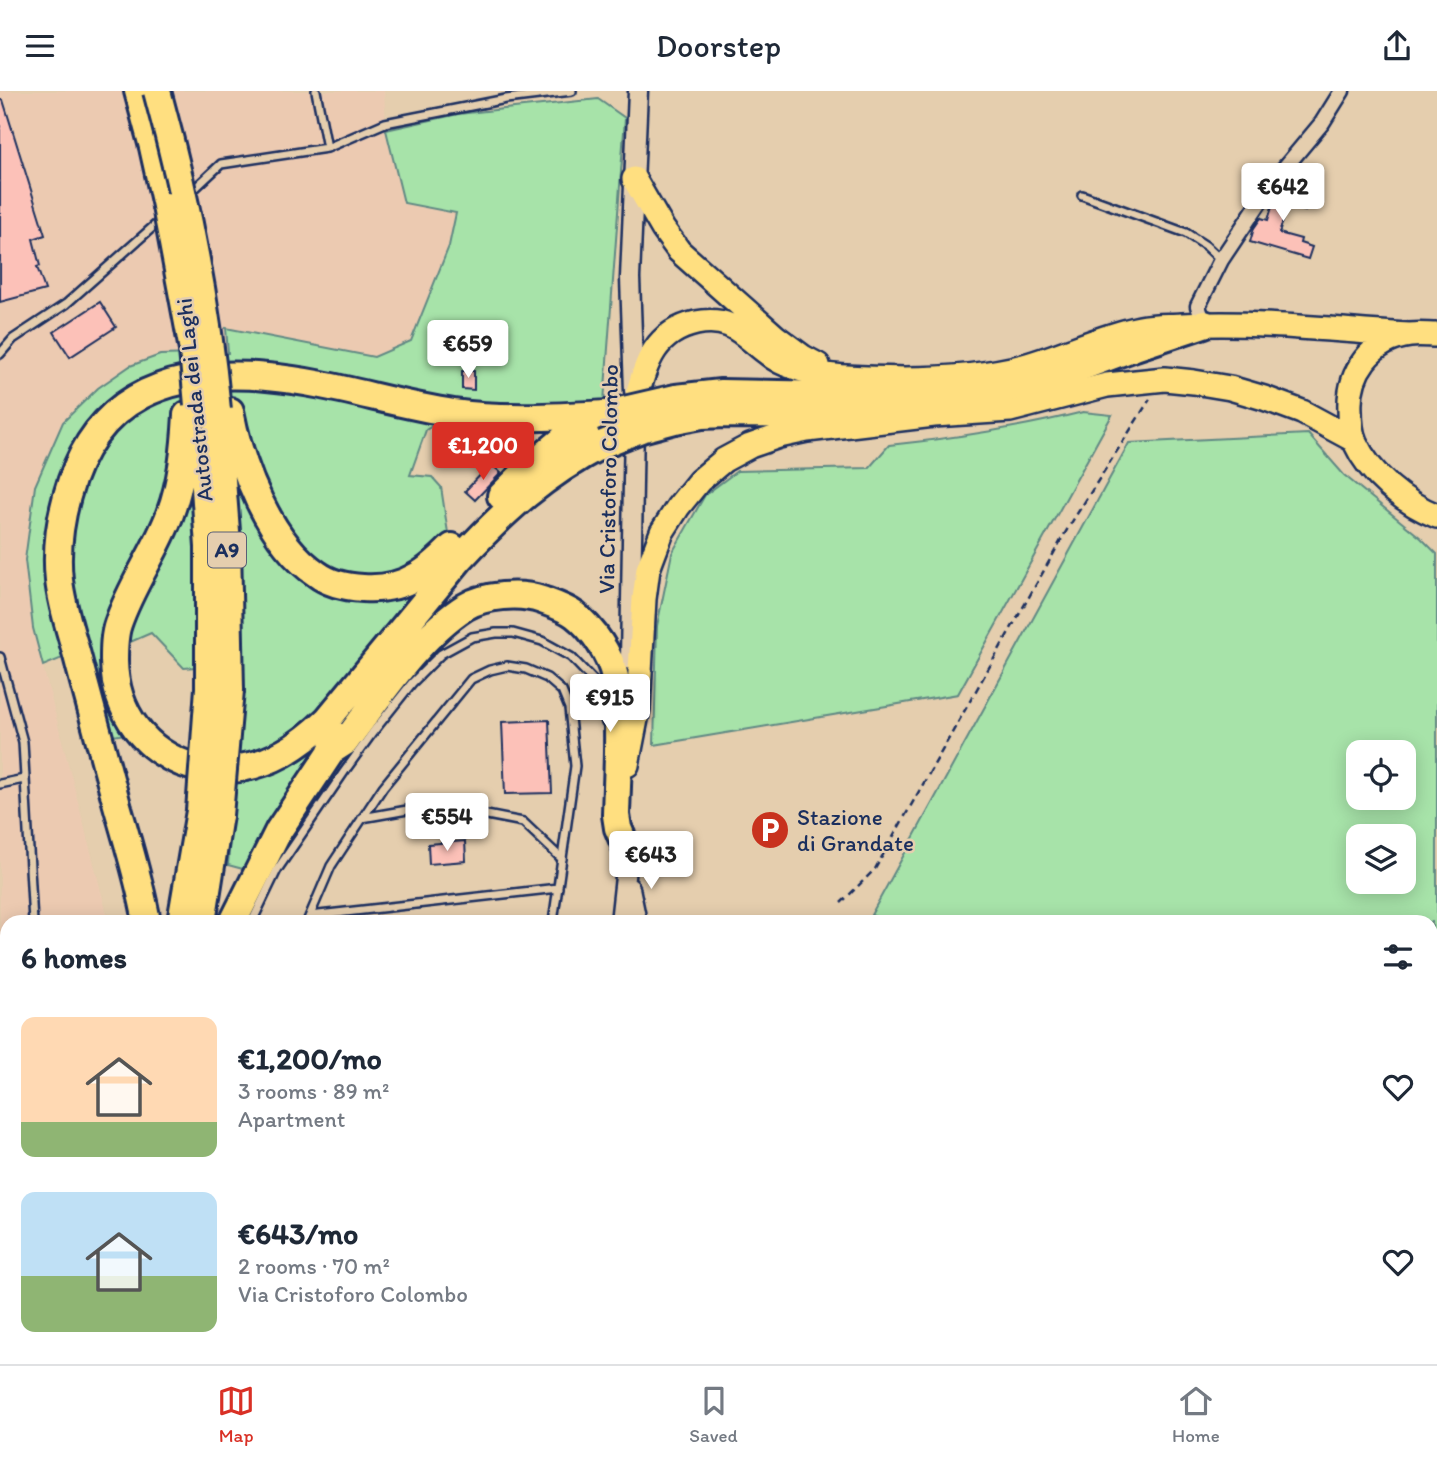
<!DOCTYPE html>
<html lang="en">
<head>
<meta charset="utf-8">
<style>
  :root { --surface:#fff; --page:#f6f6f7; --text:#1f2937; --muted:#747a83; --line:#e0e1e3; --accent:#d93025 }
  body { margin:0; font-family:Itim,sans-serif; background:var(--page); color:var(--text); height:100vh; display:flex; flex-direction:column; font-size:26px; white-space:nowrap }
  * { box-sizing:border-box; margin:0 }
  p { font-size:23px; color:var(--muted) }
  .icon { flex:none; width:38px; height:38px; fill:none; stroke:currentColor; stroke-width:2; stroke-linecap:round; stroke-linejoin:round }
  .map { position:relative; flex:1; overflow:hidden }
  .drawer { position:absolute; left:0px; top:824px; width:1438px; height:450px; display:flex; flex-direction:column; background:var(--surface); border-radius:21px 21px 0 0; box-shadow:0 4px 18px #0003 }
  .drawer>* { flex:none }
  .controls { position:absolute; left:1346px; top:649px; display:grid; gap:14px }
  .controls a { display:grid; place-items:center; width:70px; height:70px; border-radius:14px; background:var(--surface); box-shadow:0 4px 18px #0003; font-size:35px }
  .price { position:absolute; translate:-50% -60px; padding:0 16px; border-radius:7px; background:#fff; color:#222; font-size:23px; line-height:46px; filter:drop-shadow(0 2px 4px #0008) }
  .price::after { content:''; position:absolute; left:50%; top:42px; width:21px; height:16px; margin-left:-10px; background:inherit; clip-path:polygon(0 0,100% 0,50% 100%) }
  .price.current { background:var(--accent); color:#fff }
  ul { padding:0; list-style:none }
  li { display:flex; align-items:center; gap:21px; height:175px; padding:0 21px }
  li span { display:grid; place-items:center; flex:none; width:196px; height:140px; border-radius:14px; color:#555 }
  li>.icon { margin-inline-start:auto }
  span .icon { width:84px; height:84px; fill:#fffc; stroke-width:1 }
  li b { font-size:30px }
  h2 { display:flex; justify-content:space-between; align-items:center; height:84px; padding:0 21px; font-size:30px }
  header { display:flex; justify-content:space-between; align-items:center; height:91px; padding:0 21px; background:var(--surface); font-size:32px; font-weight:600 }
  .tabs { display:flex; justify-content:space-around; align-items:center; height:98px; border-top:2px solid var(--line); background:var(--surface); font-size:19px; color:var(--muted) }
  .tabs a { display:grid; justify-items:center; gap:4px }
  .tabs .current { color:var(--accent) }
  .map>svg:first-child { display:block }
</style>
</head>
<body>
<header><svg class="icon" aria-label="menu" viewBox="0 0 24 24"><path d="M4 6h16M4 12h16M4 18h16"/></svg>Doorstep<svg class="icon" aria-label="share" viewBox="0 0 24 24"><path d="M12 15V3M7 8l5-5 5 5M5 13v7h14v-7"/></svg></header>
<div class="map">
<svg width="1437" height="1273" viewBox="0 0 1437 1273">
  <rect width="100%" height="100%" fill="#e5ceae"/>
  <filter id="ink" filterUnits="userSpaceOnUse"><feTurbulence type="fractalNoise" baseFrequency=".0143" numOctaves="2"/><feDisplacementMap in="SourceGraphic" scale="14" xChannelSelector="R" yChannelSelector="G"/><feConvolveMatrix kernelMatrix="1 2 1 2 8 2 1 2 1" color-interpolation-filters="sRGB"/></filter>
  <g filter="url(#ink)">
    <path fill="#eccab1" d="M0,0H384L386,39L404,112L456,122L449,155L412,250L374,266L226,237L228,262L160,264L33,537L109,831H7V1028L0,1029Z
      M7,1054V1267H66L65,1273H0V1055Z
      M153,1267H228L227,1273H151Z
      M276,1267H694L690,1273H273Z"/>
    <path fill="#a7e3a9" stroke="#618984" stroke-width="2" fill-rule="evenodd" d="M598,8L625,27L604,311L525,315L467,313L426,339L410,384L432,386L441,396L448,442L429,493L318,632L319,659L243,778L228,774L243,572L184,577L151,542L128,552L105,554L126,643L113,645L84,558L43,575L33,537L25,469L35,395L63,331L98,297L130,275L160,264L228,262L226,237L374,266L411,250L449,155L456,122L404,112L386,39L458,23Z
      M1083,321L1112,324L958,603L654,654L657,535L672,462L705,404L737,380L869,377L889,354C954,347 1019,337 1083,321Z
      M1308,343L1344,384L1421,447L1437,463V927L1432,926V831H887L871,824L1129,352ZM1358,662H1404V707H1358ZM1358,746H1404V791H1358Z
      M1432,1031L1437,1032V1273H821L823,1267H1432Z"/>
    <path fill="#fcc1b8" stroke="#1b2f5e" stroke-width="2" d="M0,9H3L45,144L33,148L40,175L37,176L45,199L0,211Z
      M1284,92L1311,100L1305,120L1288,115L1279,142L1301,148L1300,152L1312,156L1308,168L1250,151L1254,137L1261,127L1268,129L1275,106Z
      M100,211L116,236L70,266L54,241Z
      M462,280H474V299L462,298Z
      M491,373L501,382L475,409L465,400Z
      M549,629L552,702L505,703L502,631Z
      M465,750L466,770L429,773L428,753Z"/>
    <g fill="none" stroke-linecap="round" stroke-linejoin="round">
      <defs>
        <path id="service" d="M316,0L327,57L385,32L506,8L572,0
          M190,102L221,73L327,57
          M1082,104L1186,142L1206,155L1221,169
          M0,263L13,248L66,213L163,127
          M0,566L23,651L33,831
          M0,693L24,688
          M362,727L413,718L461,719L523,731L562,768
          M310,825L558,797
          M252,831L277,779L344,681L373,641L412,592L441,563L472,546L496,542H513L542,550L571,566L594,590L606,632
          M307,831L331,775L383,696L471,588L490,579L507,575L526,578L547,587L562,600L569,617L575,675L553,831
          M138,1273L140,1267"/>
        <path id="minor" d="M1204,233L1198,215L1221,169L1253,121L1276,87L1322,32L1342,0
          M802,1267V1273"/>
        <path id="tertiary" d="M634,300L630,187L638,0
          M630,569L634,331
          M630,797L637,831
          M620,831L626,777L627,748
          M0,1034L7,1033
          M0,1046H7"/>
        <path id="primary" d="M634,88L663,138L679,160L776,246L803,266L818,274
          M1437,244C1428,244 1419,243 1410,244C1371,249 1348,281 1350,319C1350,329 1351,342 1355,351C1370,384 1404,412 1437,425
          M634,315C645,277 651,242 696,232C731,225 742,243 766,261C775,269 788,275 799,278C830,288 871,287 904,288C944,288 985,285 1024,275C1064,264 1100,245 1140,237C1154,234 1168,235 1182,234C1258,230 1334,239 1409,244
          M627,674L638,618L644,508L648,478L662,441L678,416L699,390L724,369L750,355L779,345L807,339L934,324L1010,319L1107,294L1165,288L1194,291L1230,297L1264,307L1302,321L1354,349
          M1432,1021H1437
          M693,1273L700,1267"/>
        <path id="motorway" d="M138,0L153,56L166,115
          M676,307L721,302L932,306L968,304L997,300L1057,285L1135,256L1204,233
          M230,320C240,374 269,451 317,483C330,493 347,496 363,497C380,498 400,495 415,486C429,479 441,467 452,456
          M187,324C185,358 182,390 170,423C156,461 131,494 118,533C114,544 114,558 114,570C115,621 145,662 194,676C206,680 219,679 231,678C270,675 300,655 328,628L459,469C504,420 544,384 603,353
          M217,325L227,453L230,599
          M675,329L702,324L726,323L904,324
          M202,352L209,456V597
          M501,405L530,376L561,350L602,326
          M331,660L345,651C378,608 419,545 465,516C484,504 520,501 542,509C553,513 566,517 575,524C593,538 610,563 615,586C616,594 616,603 617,612C620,649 617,686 616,724L618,737L626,756
          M147,831C140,791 128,753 117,714C105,668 92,622 80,576C73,547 62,518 59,489C56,462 60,431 67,405C94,304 171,277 267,286C330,291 391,313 454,322C505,329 555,326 607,323
          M181,831L200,720
          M202,831L219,724
          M233,831L279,739L341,646
          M90,1273L92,1267
          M121,1273L126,1267"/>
      </defs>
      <use href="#service" stroke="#1b2f5e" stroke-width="12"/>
      <use href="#minor" stroke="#1b2f5e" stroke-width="19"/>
      <use href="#tertiary" stroke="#1b2f5e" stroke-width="23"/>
      <use href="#primary" stroke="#1b2f5e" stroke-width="28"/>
      <use href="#motorway" stroke="#1b2f5e" stroke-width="32"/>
      <path stroke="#1b2f5e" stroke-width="2.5" stroke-dasharray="7 5" stroke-linecap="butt" d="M841,812L875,778L1068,437L1150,308"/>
      <use href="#service" stroke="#e5ceae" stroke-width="7"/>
      <use href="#minor" stroke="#e5ceae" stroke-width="14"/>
      <use href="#tertiary" stroke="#e5ceae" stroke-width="18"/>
      <use href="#primary" stroke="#ffdf80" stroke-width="23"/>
      <use href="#motorway" stroke="#ffdf80" stroke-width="26"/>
      <defs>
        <path id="rail" d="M1432,960L1437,961
          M258,1273L262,1267"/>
      </defs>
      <use href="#rail" stroke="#1b2f5e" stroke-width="7"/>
      <use href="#rail" stroke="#e5ceae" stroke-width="4.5" stroke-dasharray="13" stroke-linecap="butt"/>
      <defs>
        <path id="motorway-bridge" d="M157,0C186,105 207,211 217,319
          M166,115L193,259L198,314
          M607,323L676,307
          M603,353L641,338L675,329
          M200,720L209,597
          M219,724L230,599"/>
      </defs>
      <use href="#motorway-bridge" stroke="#1b2f5e" stroke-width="32" stroke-linecap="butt"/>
      <use href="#motorway-bridge" stroke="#ffdf80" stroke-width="26"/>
    </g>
  </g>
  <defs>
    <symbol id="parking-disc" viewBox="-11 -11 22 22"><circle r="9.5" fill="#c8321e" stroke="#e5ceae"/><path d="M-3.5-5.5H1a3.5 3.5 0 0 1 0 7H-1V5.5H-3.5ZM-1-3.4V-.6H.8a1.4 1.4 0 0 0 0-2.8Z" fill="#fff"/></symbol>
  </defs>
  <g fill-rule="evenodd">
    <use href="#parking-disc" x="748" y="717" width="44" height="44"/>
  </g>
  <g text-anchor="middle" stroke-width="5" stroke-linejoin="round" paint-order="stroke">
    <rect fill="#e5ceae" stroke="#585f76" stroke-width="2" x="208" y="441.5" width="38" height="35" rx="5"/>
    <g font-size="21" font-weight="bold" fill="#1b2f5e">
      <text x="227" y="466">A9</text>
    </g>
    <g font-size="23" fill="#1b2f5e" stroke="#e5ceae">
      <text transform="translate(194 309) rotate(-96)" y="8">Autostrada dei Laghi</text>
      <text transform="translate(608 388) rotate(-89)" y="8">Via Cristoforo Colombo</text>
    </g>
    <g font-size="23" fill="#1b2f5e" stroke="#e5ceae" text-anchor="start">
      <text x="797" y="734">Stazione<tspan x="797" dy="26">di Grandate</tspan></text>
    </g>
  </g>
</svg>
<div class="controls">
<a><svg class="icon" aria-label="locate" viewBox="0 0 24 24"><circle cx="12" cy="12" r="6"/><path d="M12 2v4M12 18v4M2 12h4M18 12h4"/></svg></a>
<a><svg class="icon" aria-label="layers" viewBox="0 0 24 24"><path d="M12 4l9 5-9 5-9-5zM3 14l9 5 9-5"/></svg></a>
</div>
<b class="price" style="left:1283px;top:132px">€642</b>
<b class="price" style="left:468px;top:289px">€659</b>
<b class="price current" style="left:483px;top:391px">€1,200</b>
<b class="price" style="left:610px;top:643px">€915</b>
<b class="price" style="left:447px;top:762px">€554</b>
<b class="price" style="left:651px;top:800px">€643</b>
<section class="drawer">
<h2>6 homes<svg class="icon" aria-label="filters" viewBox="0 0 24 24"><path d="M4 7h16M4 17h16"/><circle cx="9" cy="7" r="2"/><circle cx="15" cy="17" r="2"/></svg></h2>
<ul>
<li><span style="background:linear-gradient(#ffd9b3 75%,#8fb573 0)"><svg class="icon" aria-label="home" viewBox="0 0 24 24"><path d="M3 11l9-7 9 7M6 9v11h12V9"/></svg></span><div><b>€1,200/mo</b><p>3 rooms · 89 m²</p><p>Apartment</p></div><svg class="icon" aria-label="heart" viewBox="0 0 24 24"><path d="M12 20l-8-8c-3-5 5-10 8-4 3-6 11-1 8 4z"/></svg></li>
<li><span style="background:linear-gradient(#bfe0f5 60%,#8fb573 0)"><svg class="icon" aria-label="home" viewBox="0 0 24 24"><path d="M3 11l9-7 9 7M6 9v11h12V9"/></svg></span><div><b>€643/mo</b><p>2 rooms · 70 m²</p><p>Via Cristoforo Colombo</p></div><svg class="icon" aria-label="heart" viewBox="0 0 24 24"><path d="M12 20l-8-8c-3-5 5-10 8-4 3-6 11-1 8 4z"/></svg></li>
</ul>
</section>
</div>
<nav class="tabs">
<a class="current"><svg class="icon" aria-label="map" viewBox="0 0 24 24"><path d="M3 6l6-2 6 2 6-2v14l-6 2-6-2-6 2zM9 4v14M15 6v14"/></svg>Map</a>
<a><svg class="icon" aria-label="saved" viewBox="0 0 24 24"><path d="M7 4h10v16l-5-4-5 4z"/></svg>Saved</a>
<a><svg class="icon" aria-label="home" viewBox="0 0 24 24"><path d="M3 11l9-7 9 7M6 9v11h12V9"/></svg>Home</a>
</nav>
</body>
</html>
